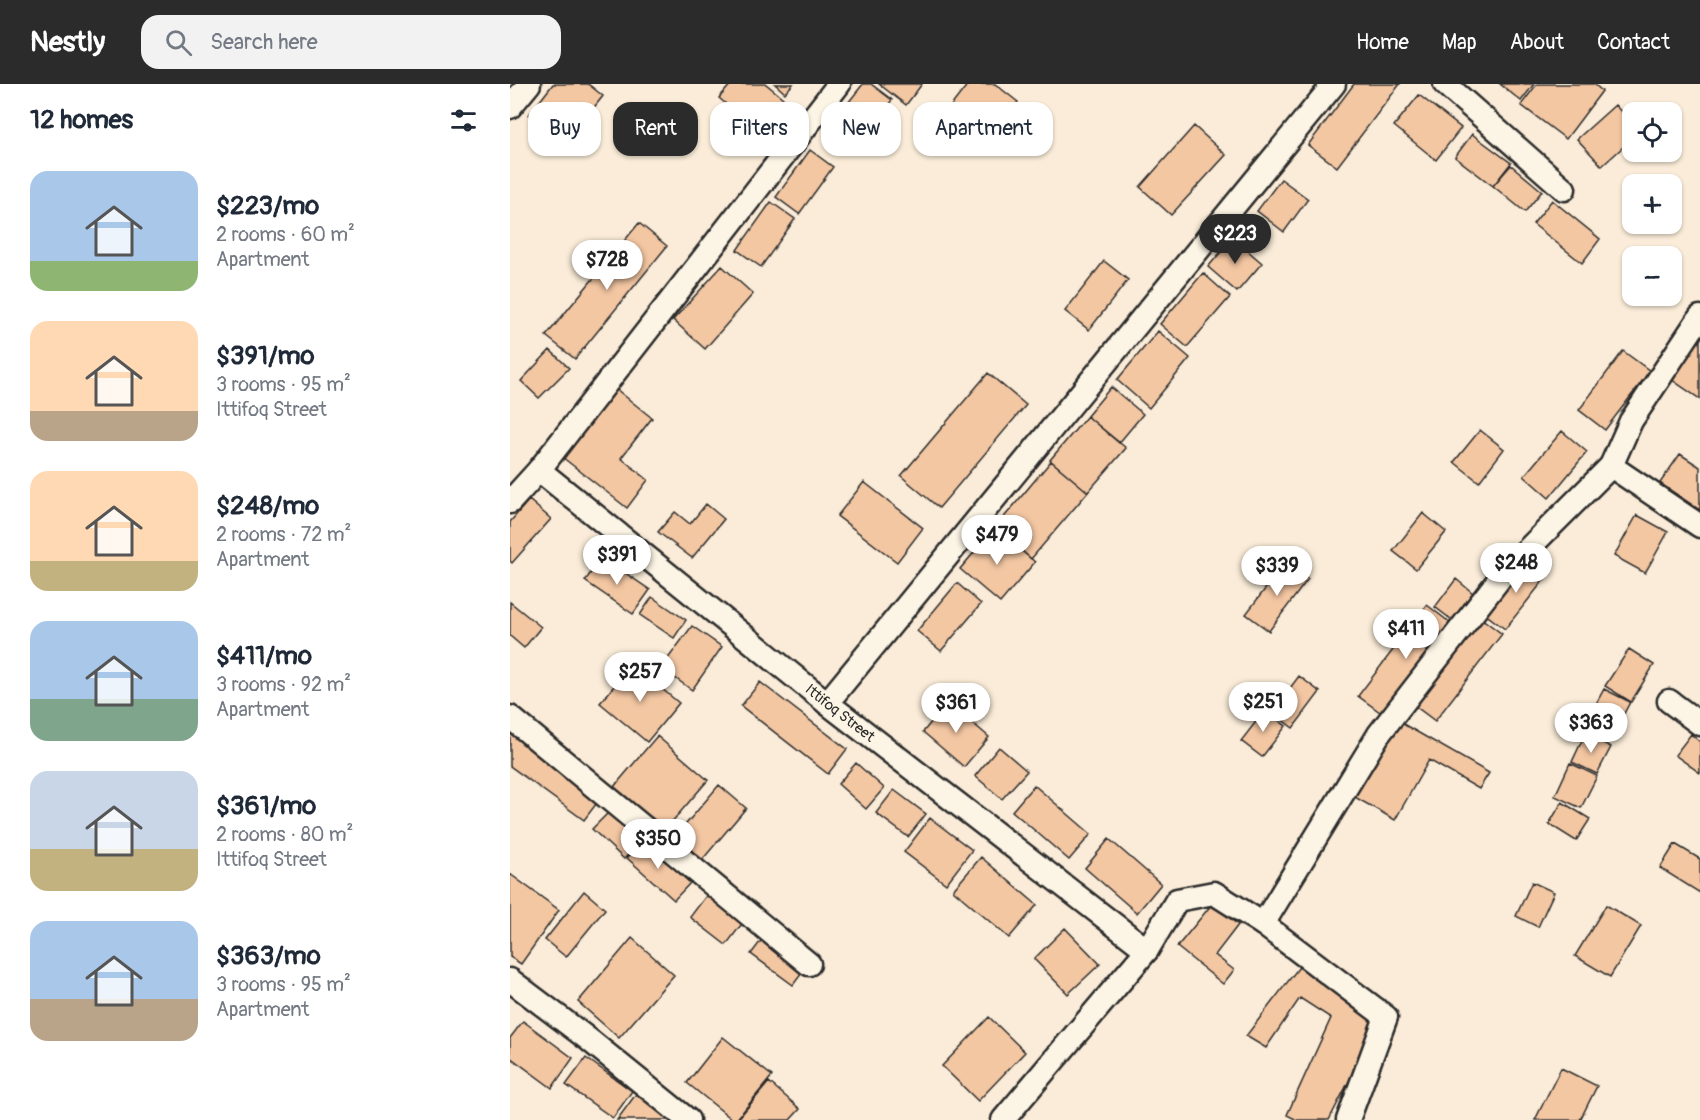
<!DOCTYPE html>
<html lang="en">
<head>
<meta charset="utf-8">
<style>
  :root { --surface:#fff; --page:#f2f2f3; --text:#1f2937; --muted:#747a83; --accent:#2b2b2b }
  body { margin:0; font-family:Pangolin,sans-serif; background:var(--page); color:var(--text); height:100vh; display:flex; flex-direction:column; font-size:22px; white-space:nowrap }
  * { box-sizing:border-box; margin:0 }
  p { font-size:20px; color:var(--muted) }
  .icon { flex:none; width:33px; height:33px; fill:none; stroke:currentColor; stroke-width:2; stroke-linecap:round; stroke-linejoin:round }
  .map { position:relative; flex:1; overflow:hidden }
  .sheet { display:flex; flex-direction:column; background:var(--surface); width:510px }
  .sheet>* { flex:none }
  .banner { position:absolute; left:18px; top:18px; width:570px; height:54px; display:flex; gap:12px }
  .fabs { position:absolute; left:1112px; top:18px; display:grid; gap:12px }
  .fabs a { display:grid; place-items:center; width:60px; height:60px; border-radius:12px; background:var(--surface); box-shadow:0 2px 4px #0004; font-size:30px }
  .price { position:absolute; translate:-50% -51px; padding:0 14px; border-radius:21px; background:#fff; color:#222; font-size:20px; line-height:39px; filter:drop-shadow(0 2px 3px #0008) }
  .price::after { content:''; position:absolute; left:50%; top:36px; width:18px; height:14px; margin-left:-9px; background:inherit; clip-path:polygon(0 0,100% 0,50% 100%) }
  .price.on { background:var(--accent); color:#fff }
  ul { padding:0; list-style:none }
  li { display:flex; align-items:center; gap:18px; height:150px; padding:0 30px }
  li span { display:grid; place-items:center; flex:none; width:168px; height:120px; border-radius:18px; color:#555 }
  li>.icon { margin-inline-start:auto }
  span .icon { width:72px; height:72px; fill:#fffc; stroke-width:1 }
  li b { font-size:26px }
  h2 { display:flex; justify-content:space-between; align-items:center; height:72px; padding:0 30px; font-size:26px }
  .pill { padding:0 21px; border-radius:18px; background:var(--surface); box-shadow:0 2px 4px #0004; font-size:21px; line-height:54px }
  .pill.on { background:var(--accent); color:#fff }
  header { display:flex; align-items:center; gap:36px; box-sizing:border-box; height:84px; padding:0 30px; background:var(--accent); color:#fff }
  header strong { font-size:28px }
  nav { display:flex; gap:33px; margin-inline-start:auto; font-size:21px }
  .search { width:420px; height:54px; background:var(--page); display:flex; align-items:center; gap:15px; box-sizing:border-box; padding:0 21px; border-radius:18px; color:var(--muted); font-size:22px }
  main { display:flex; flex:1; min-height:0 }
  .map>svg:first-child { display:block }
</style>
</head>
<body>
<header>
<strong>Nestly</strong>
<div class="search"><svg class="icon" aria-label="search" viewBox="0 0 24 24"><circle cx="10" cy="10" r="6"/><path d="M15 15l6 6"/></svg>Search here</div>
<nav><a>Home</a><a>Map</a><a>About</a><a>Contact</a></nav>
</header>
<main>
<section class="sheet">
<h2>12 homes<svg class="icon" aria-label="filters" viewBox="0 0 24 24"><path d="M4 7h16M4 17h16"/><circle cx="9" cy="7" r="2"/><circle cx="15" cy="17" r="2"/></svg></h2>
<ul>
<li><span style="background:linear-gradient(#a9c7e8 75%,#8fb573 0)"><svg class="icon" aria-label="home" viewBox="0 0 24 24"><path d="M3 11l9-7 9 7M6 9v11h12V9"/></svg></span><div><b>$223/mo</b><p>2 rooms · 60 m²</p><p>Apartment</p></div></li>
<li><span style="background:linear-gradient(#ffd9b3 75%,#b9a48a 0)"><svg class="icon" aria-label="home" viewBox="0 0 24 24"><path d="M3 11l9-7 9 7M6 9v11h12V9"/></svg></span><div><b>$391/mo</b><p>3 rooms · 95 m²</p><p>Ittifoq Street</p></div></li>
<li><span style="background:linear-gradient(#ffd9b3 75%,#c2b280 0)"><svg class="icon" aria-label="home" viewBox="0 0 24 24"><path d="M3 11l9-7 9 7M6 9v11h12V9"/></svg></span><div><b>$248/mo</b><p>2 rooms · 72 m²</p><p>Apartment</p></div></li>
<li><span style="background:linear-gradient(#a9c7e8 65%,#7fa58c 0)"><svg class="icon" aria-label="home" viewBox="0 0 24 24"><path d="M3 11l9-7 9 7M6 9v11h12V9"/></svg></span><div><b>$411/mo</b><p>3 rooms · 92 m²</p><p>Apartment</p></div></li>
<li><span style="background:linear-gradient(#c9d6e8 65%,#c2b280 0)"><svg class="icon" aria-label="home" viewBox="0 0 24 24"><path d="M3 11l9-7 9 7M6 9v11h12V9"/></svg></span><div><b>$361/mo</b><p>2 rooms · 80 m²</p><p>Ittifoq Street</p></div></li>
<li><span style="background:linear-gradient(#a9c7e8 65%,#b9a48a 0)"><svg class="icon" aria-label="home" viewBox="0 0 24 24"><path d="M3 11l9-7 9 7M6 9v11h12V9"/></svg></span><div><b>$363/mo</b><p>3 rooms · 95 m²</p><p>Apartment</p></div></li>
</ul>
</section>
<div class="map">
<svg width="1190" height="1036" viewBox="0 0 1190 1036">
  <rect width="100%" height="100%" fill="#faecd8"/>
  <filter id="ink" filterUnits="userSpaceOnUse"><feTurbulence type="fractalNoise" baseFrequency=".0167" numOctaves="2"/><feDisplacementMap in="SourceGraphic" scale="12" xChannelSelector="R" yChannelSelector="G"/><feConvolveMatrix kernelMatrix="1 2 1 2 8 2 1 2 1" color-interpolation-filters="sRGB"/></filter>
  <g filter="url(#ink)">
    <path fill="#f4c7a3" stroke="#2b2b2b" stroke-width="1.5" d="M43,0H78L93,12L55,60L19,31Z
      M221,0H256L273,14L246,46L209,14Z
      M265,0H283L275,9Z
      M353,0H361L382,16L341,68L315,48Z
      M369,0H412L396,21Z
      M458,0H485L508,18L466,70L427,40Z
      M844,0H890L827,83L798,61Z
      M990,0H1024L1011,17Z
      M1027,0H1084L1092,7L1056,55L1011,21Z
      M909,11L951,44L926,76L884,42Z
      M1105,21L1122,40V55L1092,82L1067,55Z
      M684,42L716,71L661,131L630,103Z
      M962,50L1001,79L983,102L945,73Z
      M300,66L323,83L289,130L266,113Z
      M1001,81L1032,107L1015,128L983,102Z
      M771,95L798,115L774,148L747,127Z
      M1042,116L1090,155L1072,179L1023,140Z
      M261,118L285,135L251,183L227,166Z
      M129,139L157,162L65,275L36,252Z
      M723,154L752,179L727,208L698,183Z
      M594,177L618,196L579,246L555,227Z
      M212,182L243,210L195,265L163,236Z
      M693,189L720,213L677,263L650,240Z
      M1190,235V315L1152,289Z
      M648,247L680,274L639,324L607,296Z
      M40,266L59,284L29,314L11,297Z
      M1113,267L1140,287L1095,346L1069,326Z
      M478,289L516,321L429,424L391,392Z
      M601,303L633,330L609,359L577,332Z
      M106,305L142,334L111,374L138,396L117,424L52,373Z
      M577,332L616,364L578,408L540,376Z
      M970,346L994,365L969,398L944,378Z
      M1052,347L1077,368L1039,414L1014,392Z
      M1170,370L1190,383V426L1150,399Z
      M541,377L578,408L521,475L485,444Z
      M354,398L413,444L387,478L327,432Z
      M19,416L41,435L2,479L0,477V438Z
      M196,420L214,435L182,474L148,448L165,428L180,440Z
      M913,429L936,448L906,485L883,467Z
      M1127,431L1158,448L1135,489L1104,472Z
      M485,444L525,478L490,519L450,485Z
      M92,473L140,506L123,530L75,497Z
      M1017,475L1038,491L995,545L974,529Z
      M776,478L798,495L759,547L736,530Z
      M946,495L963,509L942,536L925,523Z
      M447,499L471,520L431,567L407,547Z
      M142,513L176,536L164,554L130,531Z
      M0,518L31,543L14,564L0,552Z
      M917,521L943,541L874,631L848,612Z
      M971,534L992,550L925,637L905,622Z
      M182,542L212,563L182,606L151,584Z
      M1119,565L1144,581L1121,618L1095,602Z
      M122,580L169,619L137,658L90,619Z
      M789,592L810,608L783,644L762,628Z
      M250,598L337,665L318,690L231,622Z
      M1094,605L1120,618L1099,658L1073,644Z
      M438,618L479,653L454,683L413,648Z
      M755,626L776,642L752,673L731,657Z
      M886,636L979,689L969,705L919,676L885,736L843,712Z
      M0,643L93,711L74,736L0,682Z
      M1075,650L1101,663L1087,690L1062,678Z
      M1181,650L1190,658V689L1165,671Z
      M147,652L198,696L154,747L103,704Z
      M489,663L517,687L492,715L465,692Z
      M346,679L374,704L356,725L328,700Z
      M1060,679L1087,692L1071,724L1045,712Z
      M209,701L236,724L187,782L160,759Z
      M524,701L581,750L559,776L502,727Z
      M384,706L416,730L398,753L366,729Z
      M1052,718L1080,735L1066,757L1039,740Z
      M101,726L133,756L114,775L82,745Z
      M420,734L462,766L436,800L394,768Z
      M599,755L651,800L627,829L575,784Z
      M133,756L180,799L164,816L117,774Z
      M1165,760L1190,775V809L1150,784Z
      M471,773L527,821L499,854L443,806Z
      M0,790L49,826L11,880L0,873Z
      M1022,798L1044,808L1028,843L1006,832Z
      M74,807L95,825L56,873L35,856Z
      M199,808L235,836L216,861L180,833Z
      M702,820L728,841L705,871L724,886L713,900L667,863Z
      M1096,821L1131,842L1100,893L1065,872Z
      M555,844L590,880L558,910L524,875Z
      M256,850L298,881L283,901L241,870Z
      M122,854L164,891L109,954L68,918Z
      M789,883L868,940L819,1036H787L777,1031L821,934L790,914L756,964L736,952Z
      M479,933L515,968L468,1017L432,982Z
      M13,937L63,974L42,1004L0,973V954Z
      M213,953L262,992L226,1036H223L177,999Z
      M76,974L122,1007L103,1034L56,1001Z
      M1051,984L1087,1002L1070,1036H1025Z
      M259,998L290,1025L280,1036H227Z
      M126,1010L162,1036H107Z"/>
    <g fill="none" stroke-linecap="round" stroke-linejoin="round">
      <defs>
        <g id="minor">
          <path d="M935,0L1054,105"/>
          <path d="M0,23L19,0"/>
          <path d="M1190,233L1121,337L1101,382L1190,442"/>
          <path id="s1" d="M29,386L317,619L637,866"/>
          <path d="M0,418L29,386L329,0"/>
          <path d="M1159,617L1190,640"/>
          <path d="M317,619L824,0"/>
          <path d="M0,633L299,880"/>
          <path d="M753,840L876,933L838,1036"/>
          <path d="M0,896L78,955L178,1036"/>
          <path d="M493,1036L637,866L667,816L704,809L753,840L869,650L994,489L1101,382"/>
        </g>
      </defs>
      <use href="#minor" stroke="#2b2b2b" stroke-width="27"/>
      <use href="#minor" stroke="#fcf5e5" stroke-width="22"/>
    </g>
  </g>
  <g text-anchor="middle" stroke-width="4.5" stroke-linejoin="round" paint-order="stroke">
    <g font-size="15" fill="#2b2b2b" stroke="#fcf5e5">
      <text dy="5" stroke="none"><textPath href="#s1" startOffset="387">Ittifoq Street</textPath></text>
    </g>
  </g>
</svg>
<div class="fabs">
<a><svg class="icon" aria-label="locate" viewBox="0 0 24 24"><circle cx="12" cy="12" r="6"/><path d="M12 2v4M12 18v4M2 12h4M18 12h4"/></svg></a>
<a>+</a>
<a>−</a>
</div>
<b class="price on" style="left:725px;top:181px">$223</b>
<b class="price" style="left:97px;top:207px">$728</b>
<b class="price" style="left:487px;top:482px">$479</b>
<b class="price" style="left:107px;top:502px">$391</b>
<b class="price" style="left:1006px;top:510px">$248</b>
<b class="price" style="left:767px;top:513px">$339</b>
<b class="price" style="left:896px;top:576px">$411</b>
<b class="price" style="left:130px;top:619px">$257</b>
<b class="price" style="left:753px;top:649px">$251</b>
<b class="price" style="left:446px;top:650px">$361</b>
<b class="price" style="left:1081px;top:670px">$363</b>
<b class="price" style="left:148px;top:786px">$350</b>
<div class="banner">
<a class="pill">Buy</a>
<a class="pill on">Rent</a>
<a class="pill">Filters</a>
<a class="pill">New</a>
<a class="pill">Apartment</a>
</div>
</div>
</main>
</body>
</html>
